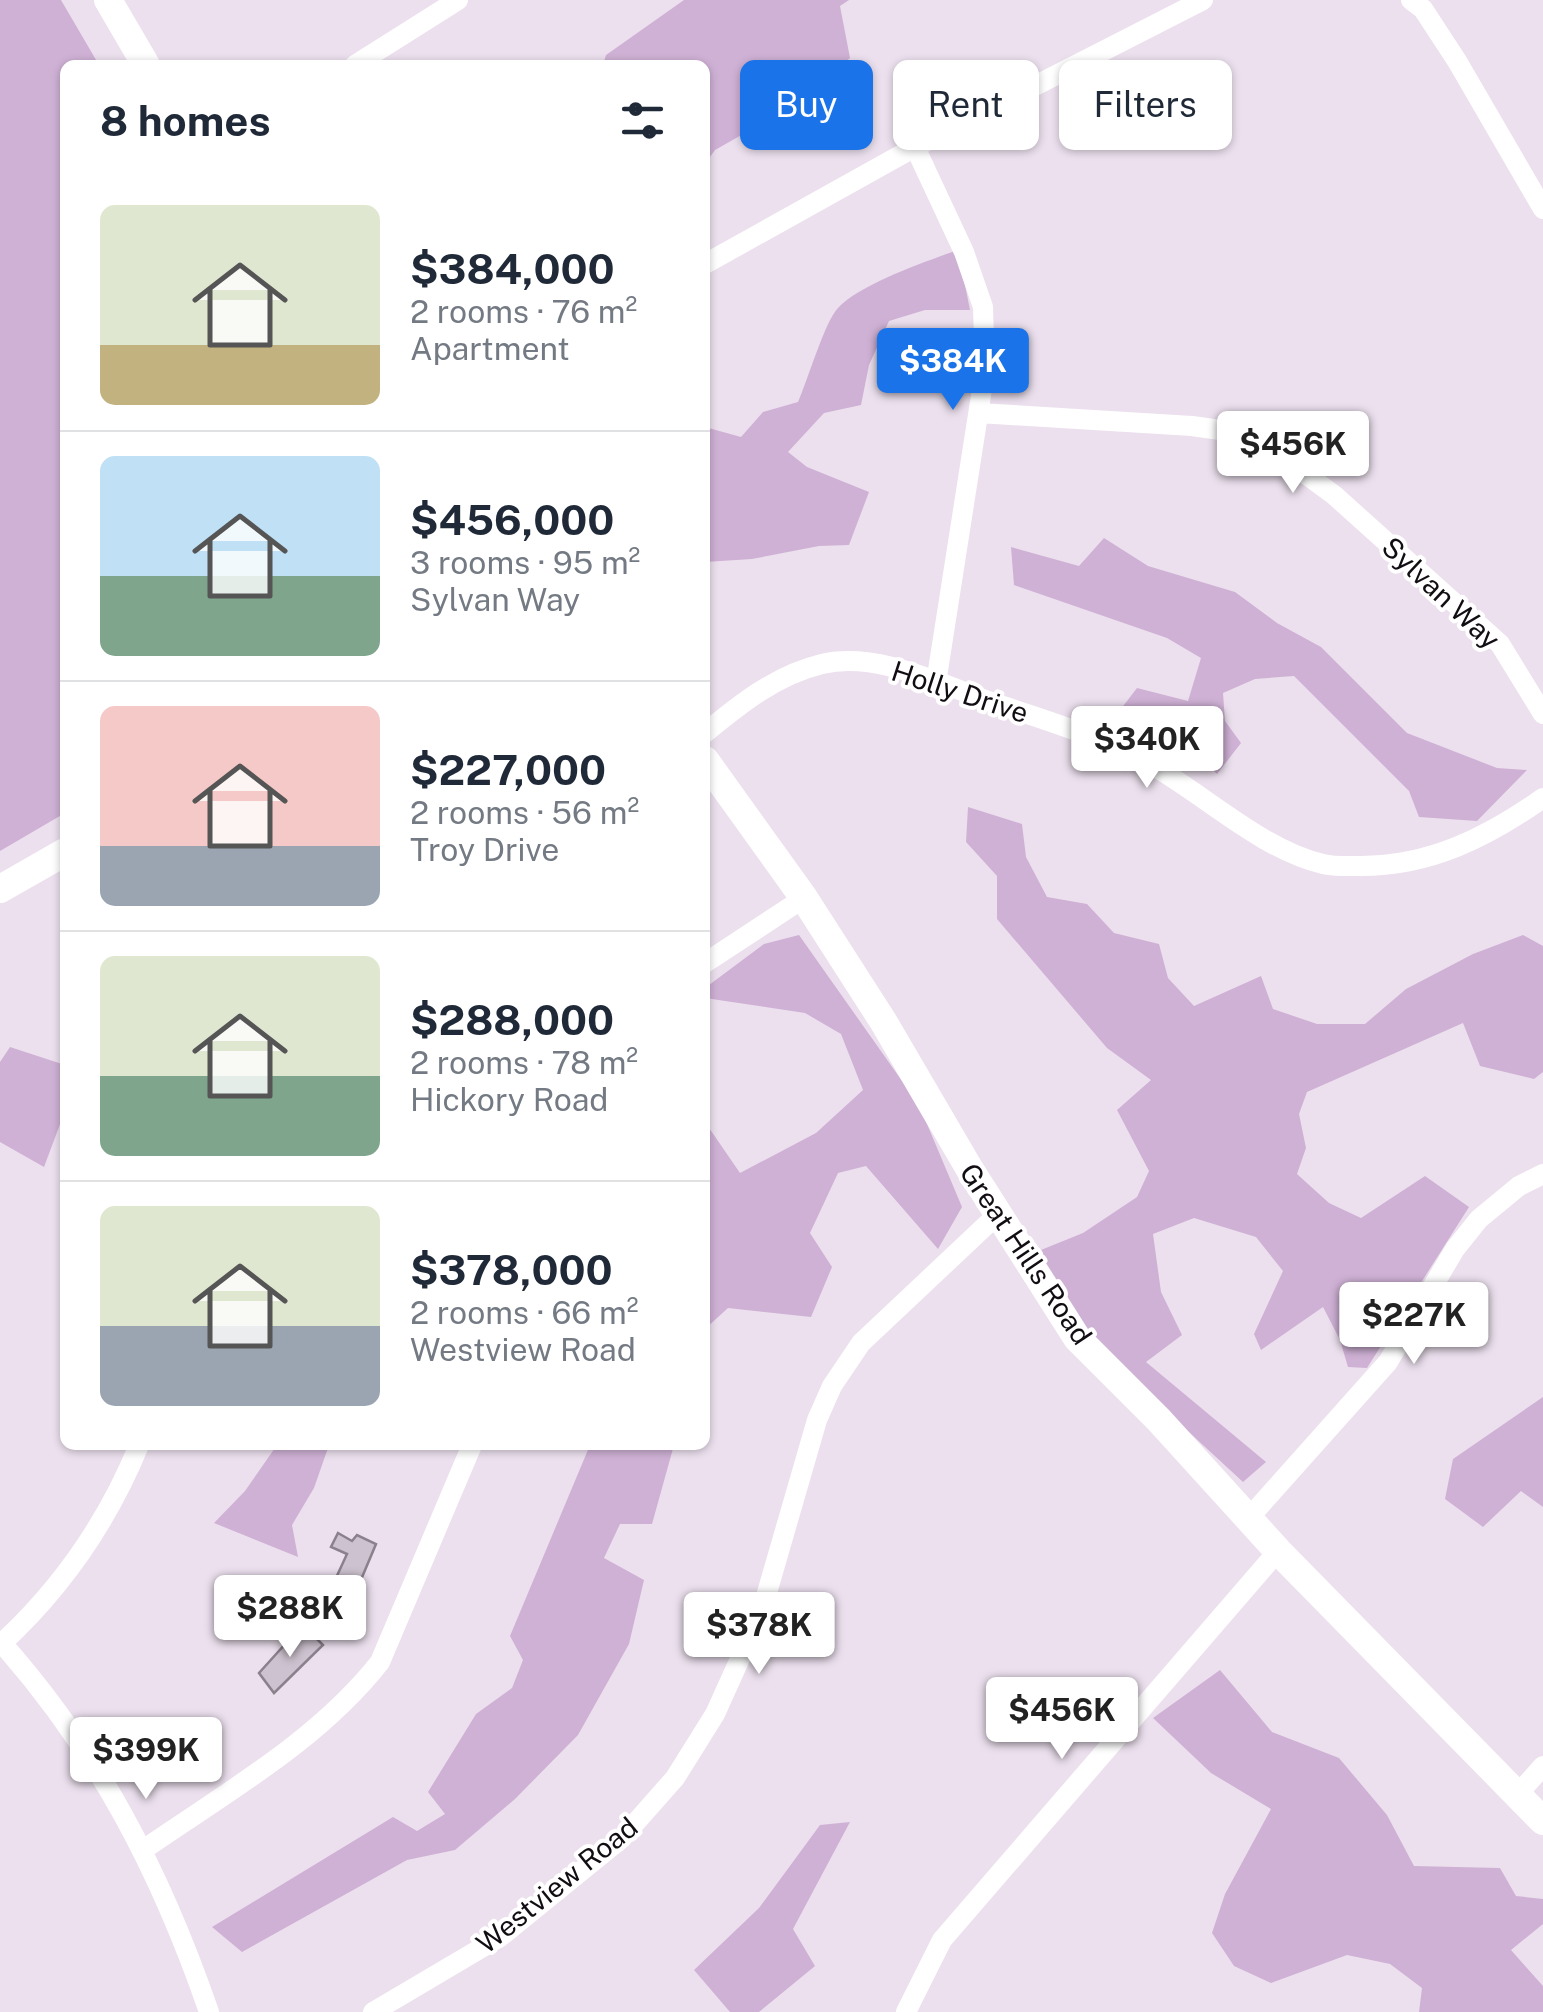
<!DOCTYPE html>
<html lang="en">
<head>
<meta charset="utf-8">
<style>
  :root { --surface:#fff; --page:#f6f6f7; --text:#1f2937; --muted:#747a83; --line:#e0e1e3; --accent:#1a73e8 }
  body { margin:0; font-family:"Public Sans",sans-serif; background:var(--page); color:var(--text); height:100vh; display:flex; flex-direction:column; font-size:38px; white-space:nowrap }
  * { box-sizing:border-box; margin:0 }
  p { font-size:32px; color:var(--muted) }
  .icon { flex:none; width:55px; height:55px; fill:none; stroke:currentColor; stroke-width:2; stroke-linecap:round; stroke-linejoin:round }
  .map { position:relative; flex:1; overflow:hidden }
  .panel { position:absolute; left:60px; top:60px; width:650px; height:1390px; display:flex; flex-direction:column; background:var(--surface); border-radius:15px; box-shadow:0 2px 8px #0004 }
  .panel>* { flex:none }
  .hud { position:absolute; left:740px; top:60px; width:652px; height:90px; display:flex; gap:20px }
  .price { position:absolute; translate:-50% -85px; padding:0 22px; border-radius:10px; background:#fff; color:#222; font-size:32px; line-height:65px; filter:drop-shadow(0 2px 5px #0008) }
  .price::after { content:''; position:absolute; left:50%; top:60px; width:30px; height:22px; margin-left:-15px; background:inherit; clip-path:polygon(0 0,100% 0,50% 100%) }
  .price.selected { background:var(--accent); color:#fff }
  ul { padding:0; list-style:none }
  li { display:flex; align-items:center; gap:30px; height:250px; padding:0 40px }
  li+li { border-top:2px solid var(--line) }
  li span { display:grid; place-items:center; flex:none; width:280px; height:200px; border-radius:15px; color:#555 }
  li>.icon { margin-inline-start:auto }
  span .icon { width:120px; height:120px; fill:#fffc; stroke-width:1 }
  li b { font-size:42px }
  h2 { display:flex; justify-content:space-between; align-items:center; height:120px; padding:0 40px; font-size:42px }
  .tag { padding:0 35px; border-radius:15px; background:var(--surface); box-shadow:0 2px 8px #0004; font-size:35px; line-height:90px }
  .tag.selected { background:var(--accent); color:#fff }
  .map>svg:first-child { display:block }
</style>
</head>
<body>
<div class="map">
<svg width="1543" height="2012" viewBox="0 0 1543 2012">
  <rect width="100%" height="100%" fill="#ece0ee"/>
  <path fill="#cfb1d5" d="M0,0H61L99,65H65V813L0,851Z
    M684,0H849L840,6L850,58L805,99L715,150L705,164V65H603L606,55Z
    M958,250L970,310H925L889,321L869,365L861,405L824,413L788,452L807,467L869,492L849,545L819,546L752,559L705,562V427L741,437L763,412L798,402C807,382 825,321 838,308C860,284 927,261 958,250Z
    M1104,538L1148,566L1235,592L1277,623L1321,647L1407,733L1497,768L1527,770L1477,821L1419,817L1409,791L1294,676L1255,679L1223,693L1225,721L1241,743L1217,774L1181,741L1107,727L1137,688L1188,701L1201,658L1167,638L1014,585L1011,547L1079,566Z
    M968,807L1022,824L1026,857L1047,897L1087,904L1114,933L1159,944L1168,978L1194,1006L1261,976L1273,1009L1317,1024H1365L1406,989L1473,954L1523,935L1543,946V1072L1534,1079L1480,1066L1463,1023L1307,1092L1299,1114L1306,1148L1297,1174L1329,1203L1361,1218L1425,1176L1469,1207L1367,1368L1348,1367L1340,1340L1323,1307L1261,1350L1254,1334L1283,1271L1256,1237L1194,1218L1153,1234L1161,1292L1182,1335L1146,1362L1266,1462L1243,1482L1099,1349L1031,1254L1083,1233L1137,1197L1149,1171L1117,1110L1151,1080L1107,1048L997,919V876L966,842Z
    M799,935L919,1105L962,1207L938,1249L866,1166L838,1173L810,1233L832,1267L811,1317L728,1308L705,1329V1122L740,1173L816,1133L863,1090L841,1034L805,1013L705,998V988L764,944Z
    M10,1047L65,1065V1111L44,1167L0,1142V1062Z
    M1543,1397V1507L1521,1491L1483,1527L1445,1499L1453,1459Z
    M277,1445H329L314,1488L292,1525L298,1557L214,1523L245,1491Z
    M590,1445H674L652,1524H620L604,1558L644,1580L629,1644L578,1735L515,1799L455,1850L407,1860L242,1952L212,1927L393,1817L417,1831L445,1814L428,1792L476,1714L512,1688L523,1660L510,1636Z
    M1220,1670L1272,1732L1339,1758L1387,1815L1414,1866L1500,1868L1516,1896L1543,1899V1924L1511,1950L1543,1986V2012H1419L1422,1988L1390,1964L1347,1955L1271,1983L1234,1966L1212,1933L1225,1894L1271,1809L1211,1773L1153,1718Z
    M850,1822L793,1929L815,1966L759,2012H730L694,1970L759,1908L820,1825Z"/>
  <path fill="#cdc2cf" stroke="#8b818d" stroke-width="2.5" d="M338,1533L352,1541L357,1535L376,1544L352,1601L330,1591L347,1554L331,1547Z
    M307,1629L323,1645L274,1693L259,1673L288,1641L295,1635L300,1639Z"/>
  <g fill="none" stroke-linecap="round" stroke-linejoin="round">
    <path stroke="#fff" stroke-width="20" d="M1411,0L1423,9L1457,61L1543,209
      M355,65L458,0
      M915,147L964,252L983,307L985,370L936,683
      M705,264L915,147L1203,0
      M979,413L1192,426L1234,432L1273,450L1334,495L1500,644L1543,714
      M705,733C740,704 776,675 822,664C877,651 940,684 991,702C1048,721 1107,738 1160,770C1210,800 1266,851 1323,864C1335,867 1349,866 1361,866C1430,866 1488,837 1543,798
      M705,963L804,898
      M1248,1519L1388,1362L1455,1249L1479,1219L1519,1186L1543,1174
      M0,1641C99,1752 161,1873 209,2012
      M0,1645C61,1589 108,1521 139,1445
      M1517,1795L1543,1766
      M143,1850C225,1793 318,1741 380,1662L472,1445
      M373,2012L500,1937L622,1838L675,1778L715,1714L762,1610L817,1420L832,1386L861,1343L998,1214
      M906,2012L942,1940L1278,1551"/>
    <path stroke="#fff" stroke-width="28" d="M108,0L146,65
      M705,760L804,898L883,1021L969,1168L1077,1338L1159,1420L1278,1551L1543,1821
      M0,889L65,852"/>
  </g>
  <g text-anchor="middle" stroke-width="8" stroke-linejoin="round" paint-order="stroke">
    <g font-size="28" fill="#110d12" stroke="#fff">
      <text transform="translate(1441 593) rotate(43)" y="10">Sylvan Way</text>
      <text transform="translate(960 692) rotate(18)" y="10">Holly Drive</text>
      <text transform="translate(1026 1254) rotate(56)" y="10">Great Hills Road</text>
      <text transform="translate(557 1885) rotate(-39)" y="10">Westview Road</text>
    </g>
  </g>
</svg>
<b class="price selected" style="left:953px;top:413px">$384K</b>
<b class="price" style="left:1293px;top:496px">$456K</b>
<b class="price" style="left:1147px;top:791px">$340K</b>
<b class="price" style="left:1414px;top:1367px">$227K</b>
<b class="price" style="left:290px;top:1660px">$288K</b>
<b class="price" style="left:759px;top:1677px">$378K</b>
<b class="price" style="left:1062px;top:1762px">$456K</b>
<b class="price" style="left:146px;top:1802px">$399K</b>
<div class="hud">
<a class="tag selected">Buy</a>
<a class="tag">Rent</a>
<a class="tag">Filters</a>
</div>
<section class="panel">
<h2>8 homes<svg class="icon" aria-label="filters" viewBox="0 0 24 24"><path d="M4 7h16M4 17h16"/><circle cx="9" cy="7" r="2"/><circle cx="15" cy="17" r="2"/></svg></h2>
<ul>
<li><span style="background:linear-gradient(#dfe7d0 70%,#c2b280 0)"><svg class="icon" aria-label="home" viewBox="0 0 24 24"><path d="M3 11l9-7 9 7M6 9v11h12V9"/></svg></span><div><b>$384,000</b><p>2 rooms · 76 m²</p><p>Apartment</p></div></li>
<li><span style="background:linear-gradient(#bfe0f5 60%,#7fa58c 0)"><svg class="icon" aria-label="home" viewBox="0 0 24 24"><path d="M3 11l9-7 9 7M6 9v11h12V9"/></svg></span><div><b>$456,000</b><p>3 rooms · 95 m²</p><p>Sylvan Way</p></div></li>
<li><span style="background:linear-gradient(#f6c9c9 70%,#9aa5b1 0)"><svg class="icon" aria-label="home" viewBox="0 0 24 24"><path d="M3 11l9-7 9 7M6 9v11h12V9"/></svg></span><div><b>$227,000</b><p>2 rooms · 56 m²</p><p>Troy Drive</p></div></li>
<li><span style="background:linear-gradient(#dfe7d0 60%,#7fa58c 0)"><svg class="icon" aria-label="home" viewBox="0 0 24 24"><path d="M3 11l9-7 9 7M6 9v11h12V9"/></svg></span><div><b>$288,000</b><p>2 rooms · 78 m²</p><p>Hickory Road</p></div></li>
<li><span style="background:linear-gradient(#dfe7d0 60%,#9aa5b1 0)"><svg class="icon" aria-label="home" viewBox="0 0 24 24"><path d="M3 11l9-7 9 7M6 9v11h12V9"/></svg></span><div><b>$378,000</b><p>2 rooms · 66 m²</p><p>Westview Road</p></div></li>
</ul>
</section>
</div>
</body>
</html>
